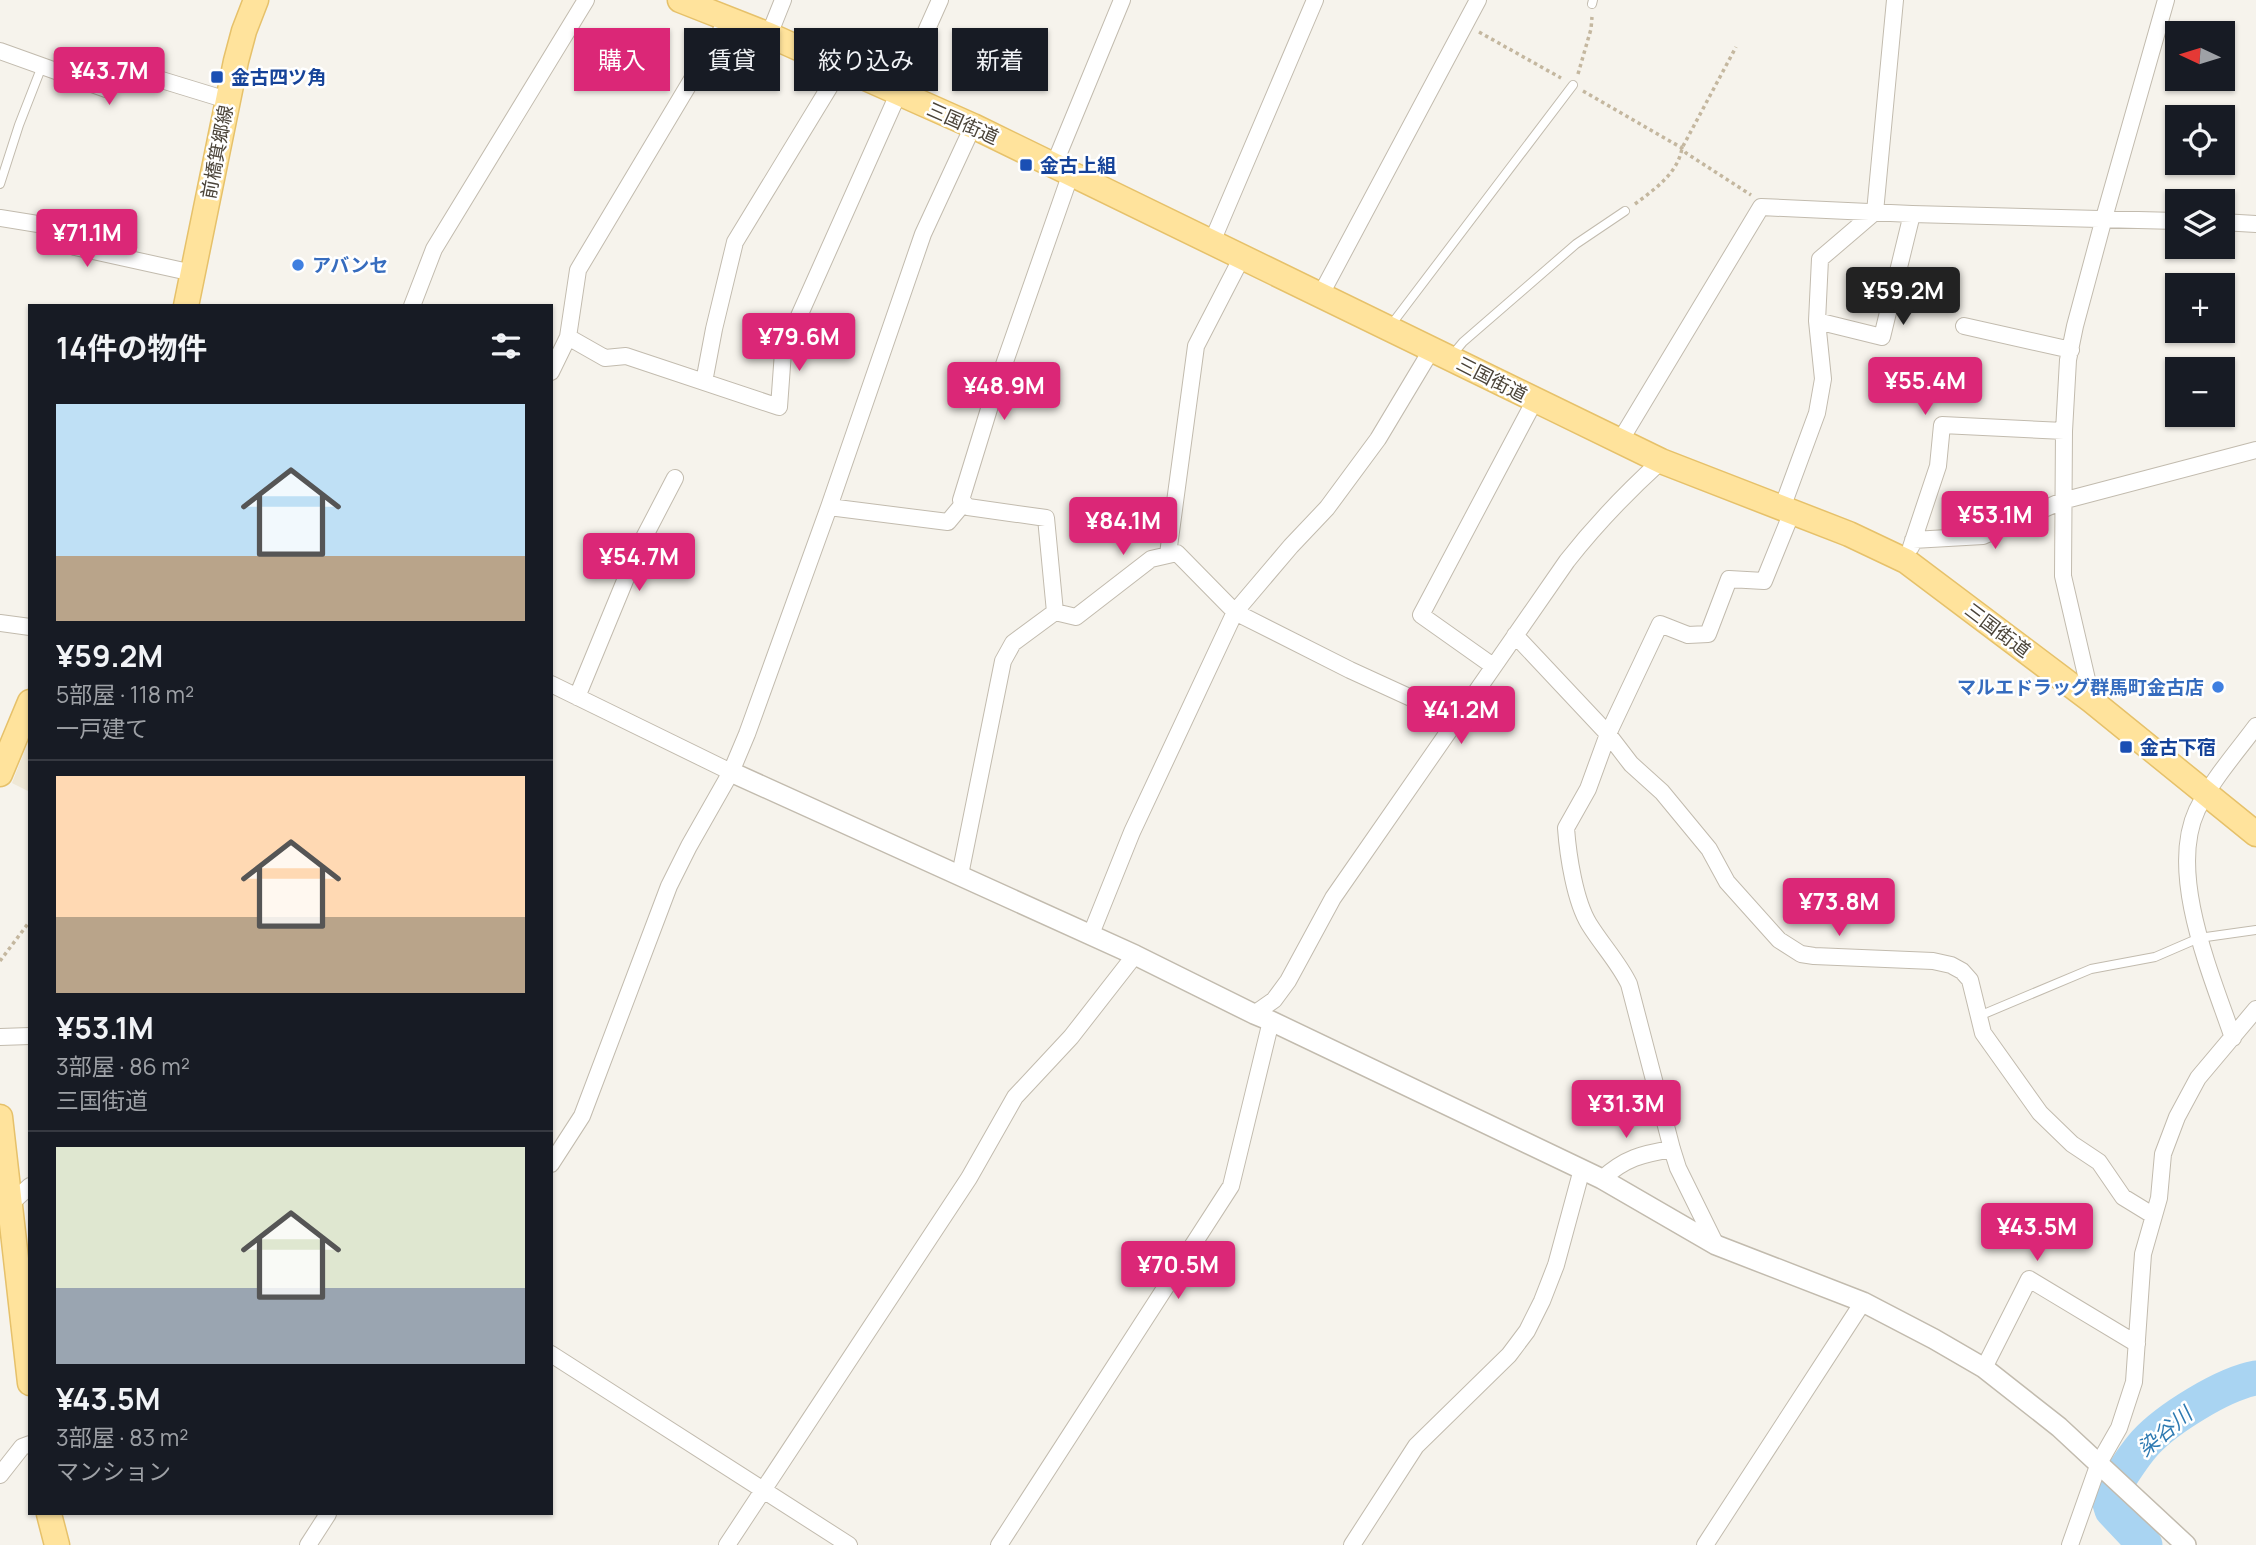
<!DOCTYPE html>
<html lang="ja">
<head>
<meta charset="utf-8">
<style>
  :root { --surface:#171b24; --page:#20242c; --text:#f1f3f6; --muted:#9ea1a6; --line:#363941; --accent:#db2777 }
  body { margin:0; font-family:Manrope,"Noto Sans JP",sans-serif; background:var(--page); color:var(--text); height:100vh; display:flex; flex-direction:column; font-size:26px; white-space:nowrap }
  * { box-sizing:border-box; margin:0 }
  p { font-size:23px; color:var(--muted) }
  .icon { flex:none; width:38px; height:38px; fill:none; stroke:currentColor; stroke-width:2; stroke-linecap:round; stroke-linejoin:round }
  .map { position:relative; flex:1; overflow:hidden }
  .panel { position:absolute; left:28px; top:304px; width:525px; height:1211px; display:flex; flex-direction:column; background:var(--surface); border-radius:0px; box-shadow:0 2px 5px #0004 }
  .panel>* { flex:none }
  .banner { position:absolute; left:574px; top:28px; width:665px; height:63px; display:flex; gap:14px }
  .needle { width:46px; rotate:274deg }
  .controls { position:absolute; left:2165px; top:21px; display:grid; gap:14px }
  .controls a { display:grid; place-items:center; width:70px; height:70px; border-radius:0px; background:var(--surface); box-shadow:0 2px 5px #0004; font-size:35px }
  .price { position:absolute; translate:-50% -60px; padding:0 16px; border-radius:7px; background:var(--accent); color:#fff; font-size:23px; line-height:46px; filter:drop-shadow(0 2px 4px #0008) }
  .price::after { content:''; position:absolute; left:50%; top:42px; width:21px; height:16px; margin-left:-10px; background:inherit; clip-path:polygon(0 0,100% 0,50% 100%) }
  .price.selected { background:#222; color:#fff }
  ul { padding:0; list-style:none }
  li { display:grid; align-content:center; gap:14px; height:371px; padding:0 28px }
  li+li { border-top:2px solid var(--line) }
  li span { display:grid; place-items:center; height:217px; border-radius:0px; color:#555 }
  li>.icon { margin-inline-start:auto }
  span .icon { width:126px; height:126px; fill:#fffc; stroke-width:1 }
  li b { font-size:30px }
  h2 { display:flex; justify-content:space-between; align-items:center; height:84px; padding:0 28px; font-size:30px }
  .pill { padding:0 24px; border-radius:0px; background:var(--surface); box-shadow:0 2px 5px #0004; font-size:24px; line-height:63px }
  .pill.selected { background:var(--accent); color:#fff }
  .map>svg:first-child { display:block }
</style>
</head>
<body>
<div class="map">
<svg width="2256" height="1545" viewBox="0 0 2256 1545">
  <rect width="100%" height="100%" fill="#f6f3ec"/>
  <path fill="#efe8d6" d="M30,737V792L12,783Z"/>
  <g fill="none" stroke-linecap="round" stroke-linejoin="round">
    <path stroke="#a9d4f2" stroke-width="35" d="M2145,1545L2112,1510L2108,1497C2119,1479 2130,1460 2145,1443C2167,1419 2223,1384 2256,1378"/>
    <defs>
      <path id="service" d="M1592,4L1593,0
        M0,184L19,125L42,66
        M1391,325L1573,85
        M1453,354L1463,342L1576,244L1625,211
        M1979,1016L2091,969L2155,957L2199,938L2256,930"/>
      <path id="minor" d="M769,35L783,0
        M0,51L106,89L129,70L227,100
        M1054,165L1122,0
        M0,218L81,231L75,247L193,273
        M2222,222L2256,224
        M1211,244L1315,0
        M1320,296L1478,0
        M412,306L434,249L586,0
        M1817,321L1882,337L1912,214
        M1964,326L2071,350
        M568,337L605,358L626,356L779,407L783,352L940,0
        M551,372L568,337L578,270L728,19
        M704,382L714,329L735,242L841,68
        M1620,441L1761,207L1912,214L2177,221
        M829,507L948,522L963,504
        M1782,508L1817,413L1823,379L1817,321L1820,259L1875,212L1895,0
        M1913,540L1983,536L2062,501L2256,450
        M1911,547L1938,466L1942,425L2064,431
        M1168,554L1196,346L1242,257
        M1055,612L1046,518L968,507L961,500L993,396L1071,173
        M0,623L30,627
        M1515,635L1608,734L1631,764L1662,792L1709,849L1727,882L1779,940L1801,954L1814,956L1933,961L1951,965L1962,971L1970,980L1983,1033L2040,1113L2072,1144L2099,1162L2123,1197L2154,1216
        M1493,666L1421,615L1535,400
        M551,684L731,772
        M577,697L638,549L675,478
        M2092,701L2063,576L2064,431L2068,360L2075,326L2104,218L2166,0
        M960,875L1003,661L1013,643L1055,612L1076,617L1151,559L1177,553L1235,612L1350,670L1457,719
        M1091,934L1132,832L1235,612L1291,546L1327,508L1378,439L1432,349
        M1254,1014L1274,1000L1288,981L1333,898L1567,561C1596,524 1627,492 1661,461
        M0,1037L30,1036
        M2233,1038C2212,976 2167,874 2197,810C2212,780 2236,753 2256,726
        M551,1164L582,1116L669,886L689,846L731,772L747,734L829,507L923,234L973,126
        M1602,1179C1625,1158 1642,1154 1672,1149
        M9,1205L30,1186
        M1716,1245L1678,1168L1672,1149L1629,984C1619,963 1602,945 1589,924C1575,901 1568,856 1566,828L1588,789L1608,734L1660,624L1688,635L1708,634L1729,579L1764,581L1792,512
        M551,1354L849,1545
        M1984,1368L2029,1279L2137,1344
        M0,1475L22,1447L30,1444
        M308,1545L328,1514
        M727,1545L969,1178L1015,1097L1071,1037L1135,955
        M999,1545L1231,1186L1271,1021
        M1352,1545L1416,1446L1509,1355L1527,1331L1542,1301L1556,1265L1582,1169
        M1705,1545L1863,1302
        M2070,1545L2099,1463L2119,1428L2134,1382L2143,1254L2159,1198L2163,1154L2177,1117L2198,1078L2256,1009"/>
      <path id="tertiary" d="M731,772L1135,955L1254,1014L1271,1021L1602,1179L1716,1245L1863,1302L1934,1339L1984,1368L2059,1427L2186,1545"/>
      <path id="primary" d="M680,0L769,35L973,126L1661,461L1849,534L1906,561L2092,701L2256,834
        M186,306L236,61L244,31L256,0
        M0,774L30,702
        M0,1117L30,1383
        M49,1514L57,1545"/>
    </defs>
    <use href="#service" stroke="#c2bbae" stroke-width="10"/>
    <use href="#minor" stroke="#c2bbae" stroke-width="18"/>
    <use href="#tertiary" stroke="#c2bbae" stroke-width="22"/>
    <use href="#primary" stroke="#e6c16a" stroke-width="27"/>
    <path stroke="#c4b79f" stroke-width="3.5" stroke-dasharray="3.5 3.5" stroke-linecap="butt" d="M1479,32L1561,78
      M1578,74L1591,29L1592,17
      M1583,91L1682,148L1686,153L1751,195
      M1635,204C1655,189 1678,173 1682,148L1736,47
      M0,961L30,921"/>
    <use href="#service" stroke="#fff" stroke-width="8"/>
    <use href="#minor" stroke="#fff" stroke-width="16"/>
    <use href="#tertiary" stroke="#fff" stroke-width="19"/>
    <use href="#primary" stroke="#ffe39c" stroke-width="24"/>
  </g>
  <g fill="#1a4fb4" stroke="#fff" stroke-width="2.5">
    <rect x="210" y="70" width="14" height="14" rx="3.5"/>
    <rect x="1019" y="158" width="14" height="14" rx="3.5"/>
    <rect x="2119" y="740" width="14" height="14" rx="3.5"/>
  </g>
  <g fill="#3f7fe0" stroke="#fff" stroke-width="2.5">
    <circle cx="298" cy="265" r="7"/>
    <circle cx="2218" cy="687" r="7"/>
  </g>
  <g text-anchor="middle" stroke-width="5" stroke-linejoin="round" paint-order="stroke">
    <g font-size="19" font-weight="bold" fill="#164399" stroke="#fff" text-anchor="start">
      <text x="231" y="84">金古四ツ角</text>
      <text x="1040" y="172">金古上組</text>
      <text x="2140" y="754">金古下宿</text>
    </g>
    <g font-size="19" fill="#4b4439" stroke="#fff">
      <text transform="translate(963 123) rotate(24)" y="7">三国街道</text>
      <text transform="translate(217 152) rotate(-79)" y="7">前橋箕郷線</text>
      <text transform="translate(1492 379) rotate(27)" y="7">三国街道</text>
      <text transform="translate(1998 630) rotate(37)" y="7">三国街道</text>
    </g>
    <g font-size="19" font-weight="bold" fill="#366cbe" stroke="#fff" text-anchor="start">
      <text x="312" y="272">アバンセ</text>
      <text x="2204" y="694" text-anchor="end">マルエドラッグ群馬町金古店</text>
    </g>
    <g font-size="21" font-style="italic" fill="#2e7ab2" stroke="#fff">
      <text transform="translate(2165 1432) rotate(-40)" y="7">染谷川</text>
    </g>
  </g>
</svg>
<div class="controls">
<a><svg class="needle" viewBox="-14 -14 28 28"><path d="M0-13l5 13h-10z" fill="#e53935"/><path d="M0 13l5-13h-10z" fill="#9ea1a6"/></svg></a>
<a><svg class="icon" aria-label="locate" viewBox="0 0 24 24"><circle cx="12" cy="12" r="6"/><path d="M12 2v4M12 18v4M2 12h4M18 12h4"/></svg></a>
<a><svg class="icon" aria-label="layers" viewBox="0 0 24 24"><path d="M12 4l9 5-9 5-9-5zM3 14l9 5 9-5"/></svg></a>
<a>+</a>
<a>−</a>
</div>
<b class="price" style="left:109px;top:107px">¥43.7M</b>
<b class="price" style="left:87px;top:269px">¥71.1M</b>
<b class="price selected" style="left:1903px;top:327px">¥59.2M</b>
<b class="price" style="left:799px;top:373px">¥79.6M</b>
<b class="price" style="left:1925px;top:417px">¥55.4M</b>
<b class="price" style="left:1004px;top:422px">¥48.9M</b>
<b class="price" style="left:1995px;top:551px">¥53.1M</b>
<b class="price" style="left:1123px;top:557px">¥84.1M</b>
<b class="price" style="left:639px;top:593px">¥54.7M</b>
<b class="price" style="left:1461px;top:746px">¥41.2M</b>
<b class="price" style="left:1839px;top:938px">¥73.8M</b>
<b class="price" style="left:1626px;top:1140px">¥31.3M</b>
<b class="price" style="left:2037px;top:1263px">¥43.5M</b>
<b class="price" style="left:1178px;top:1301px">¥70.5M</b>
<div class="banner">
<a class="pill selected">購入</a>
<a class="pill">賃貸</a>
<a class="pill">絞り込み</a>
<a class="pill">新着</a>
</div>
<section class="panel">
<h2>14件の物件<svg class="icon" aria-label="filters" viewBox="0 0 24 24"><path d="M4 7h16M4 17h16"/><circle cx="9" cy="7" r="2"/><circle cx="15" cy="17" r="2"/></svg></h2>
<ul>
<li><span style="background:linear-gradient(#bfe0f5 70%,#b9a48a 0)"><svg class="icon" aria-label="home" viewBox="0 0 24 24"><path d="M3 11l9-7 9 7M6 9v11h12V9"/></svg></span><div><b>¥59.2M</b><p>5部屋 · 118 m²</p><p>一戸建て</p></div></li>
<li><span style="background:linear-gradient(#ffd9b3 65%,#b9a48a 0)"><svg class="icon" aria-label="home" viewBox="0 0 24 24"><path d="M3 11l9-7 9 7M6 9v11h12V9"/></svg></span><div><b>¥53.1M</b><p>3部屋 · 86 m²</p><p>三国街道</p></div></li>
<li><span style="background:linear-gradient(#dfe7d0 65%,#9aa5b1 0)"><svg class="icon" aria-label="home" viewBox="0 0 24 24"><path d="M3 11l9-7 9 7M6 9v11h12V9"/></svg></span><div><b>¥43.5M</b><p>3部屋 · 83 m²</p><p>マンション</p></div></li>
</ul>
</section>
</div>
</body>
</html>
